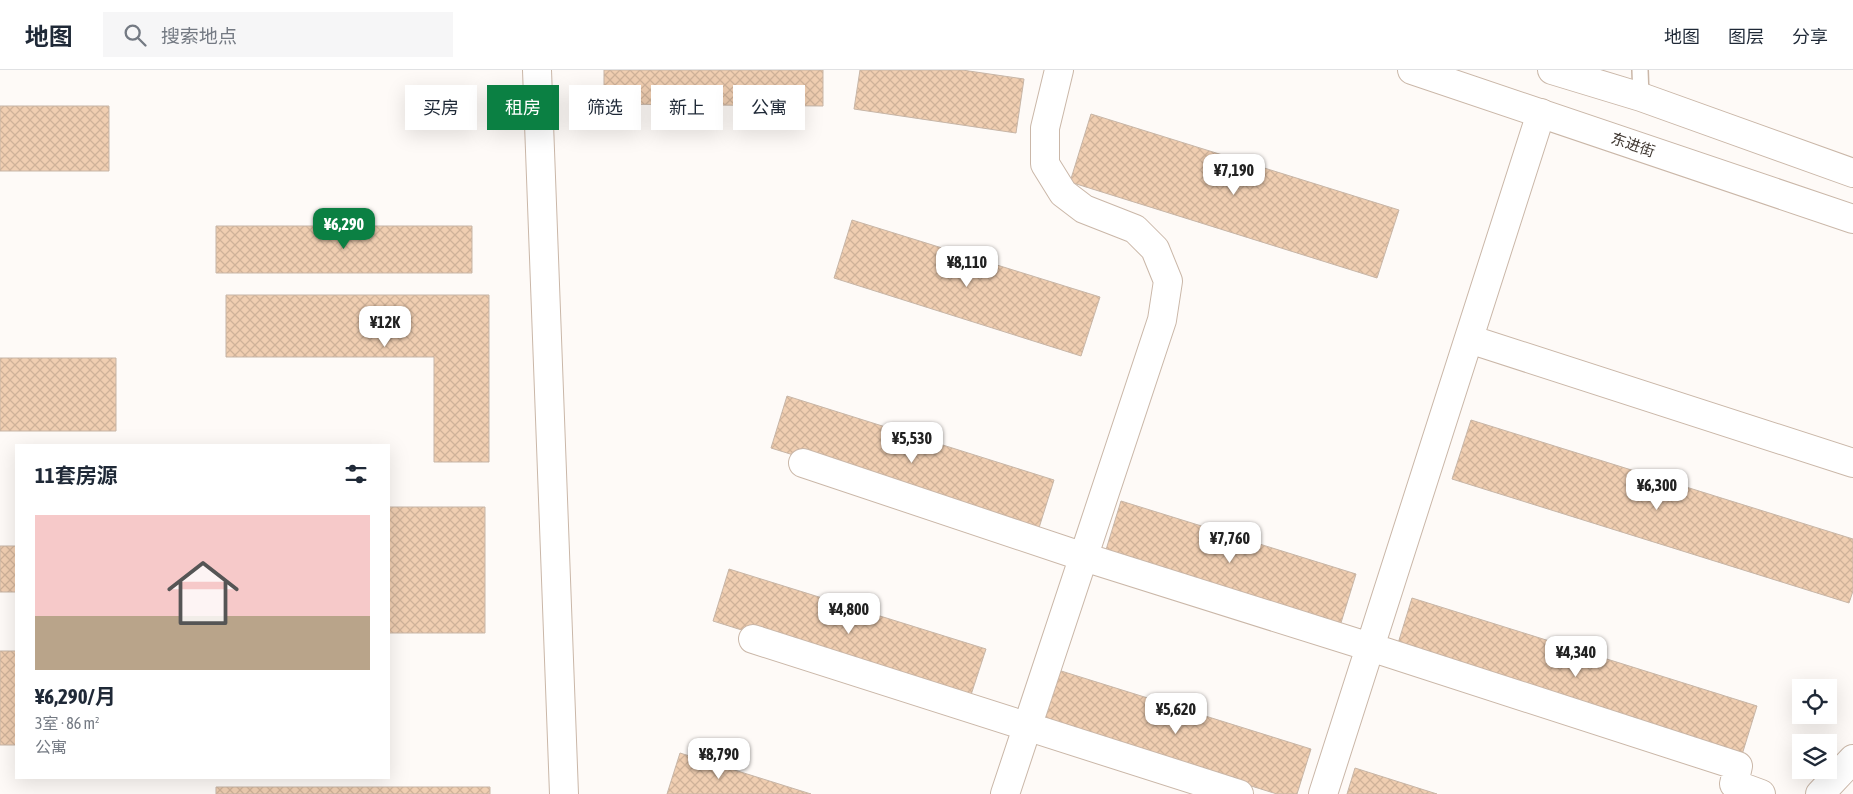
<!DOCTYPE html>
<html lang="zh">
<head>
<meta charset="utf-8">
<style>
  :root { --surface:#fff; --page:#f6f6f7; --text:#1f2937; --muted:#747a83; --line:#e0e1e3; --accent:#0b8043 }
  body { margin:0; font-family:"Asap Condensed","Noto Sans SC",sans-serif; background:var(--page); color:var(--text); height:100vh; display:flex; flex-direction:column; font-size:19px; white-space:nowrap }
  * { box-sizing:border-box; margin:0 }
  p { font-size:16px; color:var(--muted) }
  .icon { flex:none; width:28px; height:28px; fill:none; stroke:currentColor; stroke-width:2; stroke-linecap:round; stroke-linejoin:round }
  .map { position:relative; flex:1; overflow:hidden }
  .details { position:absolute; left:15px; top:374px; width:375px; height:335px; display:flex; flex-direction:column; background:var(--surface); border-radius:0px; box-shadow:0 5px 20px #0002 }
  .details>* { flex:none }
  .guide { position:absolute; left:405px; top:15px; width:475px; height:45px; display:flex; gap:10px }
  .buttons { position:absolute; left:1792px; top:609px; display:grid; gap:10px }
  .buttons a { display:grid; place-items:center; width:45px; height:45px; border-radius:0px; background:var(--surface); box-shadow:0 5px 20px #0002; font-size:25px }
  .price { position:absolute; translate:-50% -42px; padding:0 11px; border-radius:10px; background:#fff; color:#222; font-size:16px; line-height:32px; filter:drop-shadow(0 1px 2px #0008) }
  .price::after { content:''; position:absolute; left:50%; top:30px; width:15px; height:11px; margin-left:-8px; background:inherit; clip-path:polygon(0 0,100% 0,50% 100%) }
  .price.selected { background:var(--accent); color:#fff }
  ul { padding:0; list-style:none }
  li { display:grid; align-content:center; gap:10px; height:265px; padding:0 20px }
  li span { display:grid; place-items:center; height:155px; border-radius:0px; color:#555 }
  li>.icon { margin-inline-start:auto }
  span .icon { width:90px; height:90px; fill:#fffc; stroke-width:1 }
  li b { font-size:21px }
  h2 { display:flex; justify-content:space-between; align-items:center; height:60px; padding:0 20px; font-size:21px }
  .chip { padding:0 18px; border-radius:0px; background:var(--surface); box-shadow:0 5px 20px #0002; font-size:18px; line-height:45px }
  .chip.selected { background:var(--accent); color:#fff }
  header { display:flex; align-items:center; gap:30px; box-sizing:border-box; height:70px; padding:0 25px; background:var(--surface); border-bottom:1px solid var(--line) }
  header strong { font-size:24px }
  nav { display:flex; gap:28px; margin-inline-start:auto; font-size:18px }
  .search { width:350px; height:45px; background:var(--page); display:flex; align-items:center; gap:12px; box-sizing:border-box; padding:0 18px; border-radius:0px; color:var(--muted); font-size:19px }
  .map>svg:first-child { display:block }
</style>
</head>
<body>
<header>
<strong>地图</strong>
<div class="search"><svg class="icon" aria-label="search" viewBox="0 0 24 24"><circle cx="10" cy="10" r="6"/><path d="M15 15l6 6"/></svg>搜索地点</div>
<nav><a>地图</a><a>图层</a><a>分享</a></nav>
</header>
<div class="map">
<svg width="1853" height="724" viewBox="0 0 1853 724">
  <defs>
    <pattern id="building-cross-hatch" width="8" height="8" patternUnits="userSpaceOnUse" patternTransform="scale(1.25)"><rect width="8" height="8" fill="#f0ceb1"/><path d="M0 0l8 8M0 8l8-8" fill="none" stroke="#cfb299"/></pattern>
  </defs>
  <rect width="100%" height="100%" fill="#fefaf7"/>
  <path fill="url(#building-cross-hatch)" stroke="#c7b5a6" d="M604,0H823V36L604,34Z
    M860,0H962L1024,9L1016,63L854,39Z
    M0,36H109V101H0Z
    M1091,44L1399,140L1377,208L1070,112Z
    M852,150L1100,227L1081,286L834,208Z
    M216,156H472V203H216Z
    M226,225H489V392H434V287H226Z
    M0,288H116V361H0Z
    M787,326L1054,410L1038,461L771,378Z
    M1471,350L1853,469V521L1849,533L1452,409Z
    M1121,431L1356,504L1340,556L1105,483Z
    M389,437H485V563H389Z
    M0,476H16V522H0Z
    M729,499L986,579L969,631L713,551Z
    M1412,528L1757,636L1741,688L1396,580Z
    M0,581H16V675H0Z
    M1058,600L1311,679L1297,724H1277L1042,651Z
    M680,683L811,724H667Z
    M1355,698L1437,724H1347Z
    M216,717H490V724H216Z"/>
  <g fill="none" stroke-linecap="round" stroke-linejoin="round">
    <defs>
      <path id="lane" d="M1640,0L1641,27"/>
      <path id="street" d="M537,0L564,724
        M1469,269L1853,393
        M803,393L1084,487L1370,577L1738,696L1734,714L1761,724
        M753,569L1239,724
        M1005,724L1162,250L1168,211L1155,179L1135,159L1084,139L1063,123L1045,94V58L1059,0
        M1323,724L1541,43
        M1820,724L1853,689"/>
      <path id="primary" d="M1412,0L1853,149
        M1552,0L1641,27L1853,103"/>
    </defs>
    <use href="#lane" stroke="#cab7a8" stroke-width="18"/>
    <use href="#street" stroke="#cab7a8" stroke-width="30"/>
    <use href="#primary" stroke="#cab7a8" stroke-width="30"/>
    <use href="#lane" stroke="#fff" stroke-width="15"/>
    <use href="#street" stroke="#fff" stroke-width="28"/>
    <use href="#primary" stroke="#fff" stroke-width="28"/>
  </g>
  <g text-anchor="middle" stroke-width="4" stroke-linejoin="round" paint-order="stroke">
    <g font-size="15" fill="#3f3731" stroke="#fff">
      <text transform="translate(1633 75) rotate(19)" y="5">东进街</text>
    </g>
  </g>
</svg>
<div class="buttons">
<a><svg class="icon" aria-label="locate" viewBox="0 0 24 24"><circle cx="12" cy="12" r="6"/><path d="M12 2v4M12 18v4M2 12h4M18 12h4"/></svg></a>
<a><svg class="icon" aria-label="layers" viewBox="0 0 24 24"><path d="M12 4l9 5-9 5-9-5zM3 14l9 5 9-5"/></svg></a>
</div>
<b class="price" style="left:1234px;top:126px">¥7,190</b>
<b class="price selected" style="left:344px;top:180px">¥6,290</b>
<b class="price" style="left:967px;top:218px">¥8,110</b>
<b class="price" style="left:385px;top:278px">¥12K</b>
<b class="price" style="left:912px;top:394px">¥5,530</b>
<b class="price" style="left:1657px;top:441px">¥6,300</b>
<b class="price" style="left:1230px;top:494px">¥7,760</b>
<b class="price" style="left:849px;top:565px">¥4,800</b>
<b class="price" style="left:1576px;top:608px">¥4,340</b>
<b class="price" style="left:1176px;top:665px">¥5,620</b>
<b class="price" style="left:719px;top:710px">¥8,790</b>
<div class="guide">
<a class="chip">买房</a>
<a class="chip selected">租房</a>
<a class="chip">筛选</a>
<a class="chip">新上</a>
<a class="chip">公寓</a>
</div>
<section class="details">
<h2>11套房源<svg class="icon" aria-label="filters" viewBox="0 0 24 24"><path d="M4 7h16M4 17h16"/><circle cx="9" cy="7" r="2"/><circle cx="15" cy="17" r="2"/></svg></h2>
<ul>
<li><span style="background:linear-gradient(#f6c9c9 65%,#b9a48a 0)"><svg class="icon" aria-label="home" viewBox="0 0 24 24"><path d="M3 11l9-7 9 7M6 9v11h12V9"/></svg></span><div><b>¥6,290/月</b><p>3室 · 86 m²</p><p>公寓</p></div></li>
</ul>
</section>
</div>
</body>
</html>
